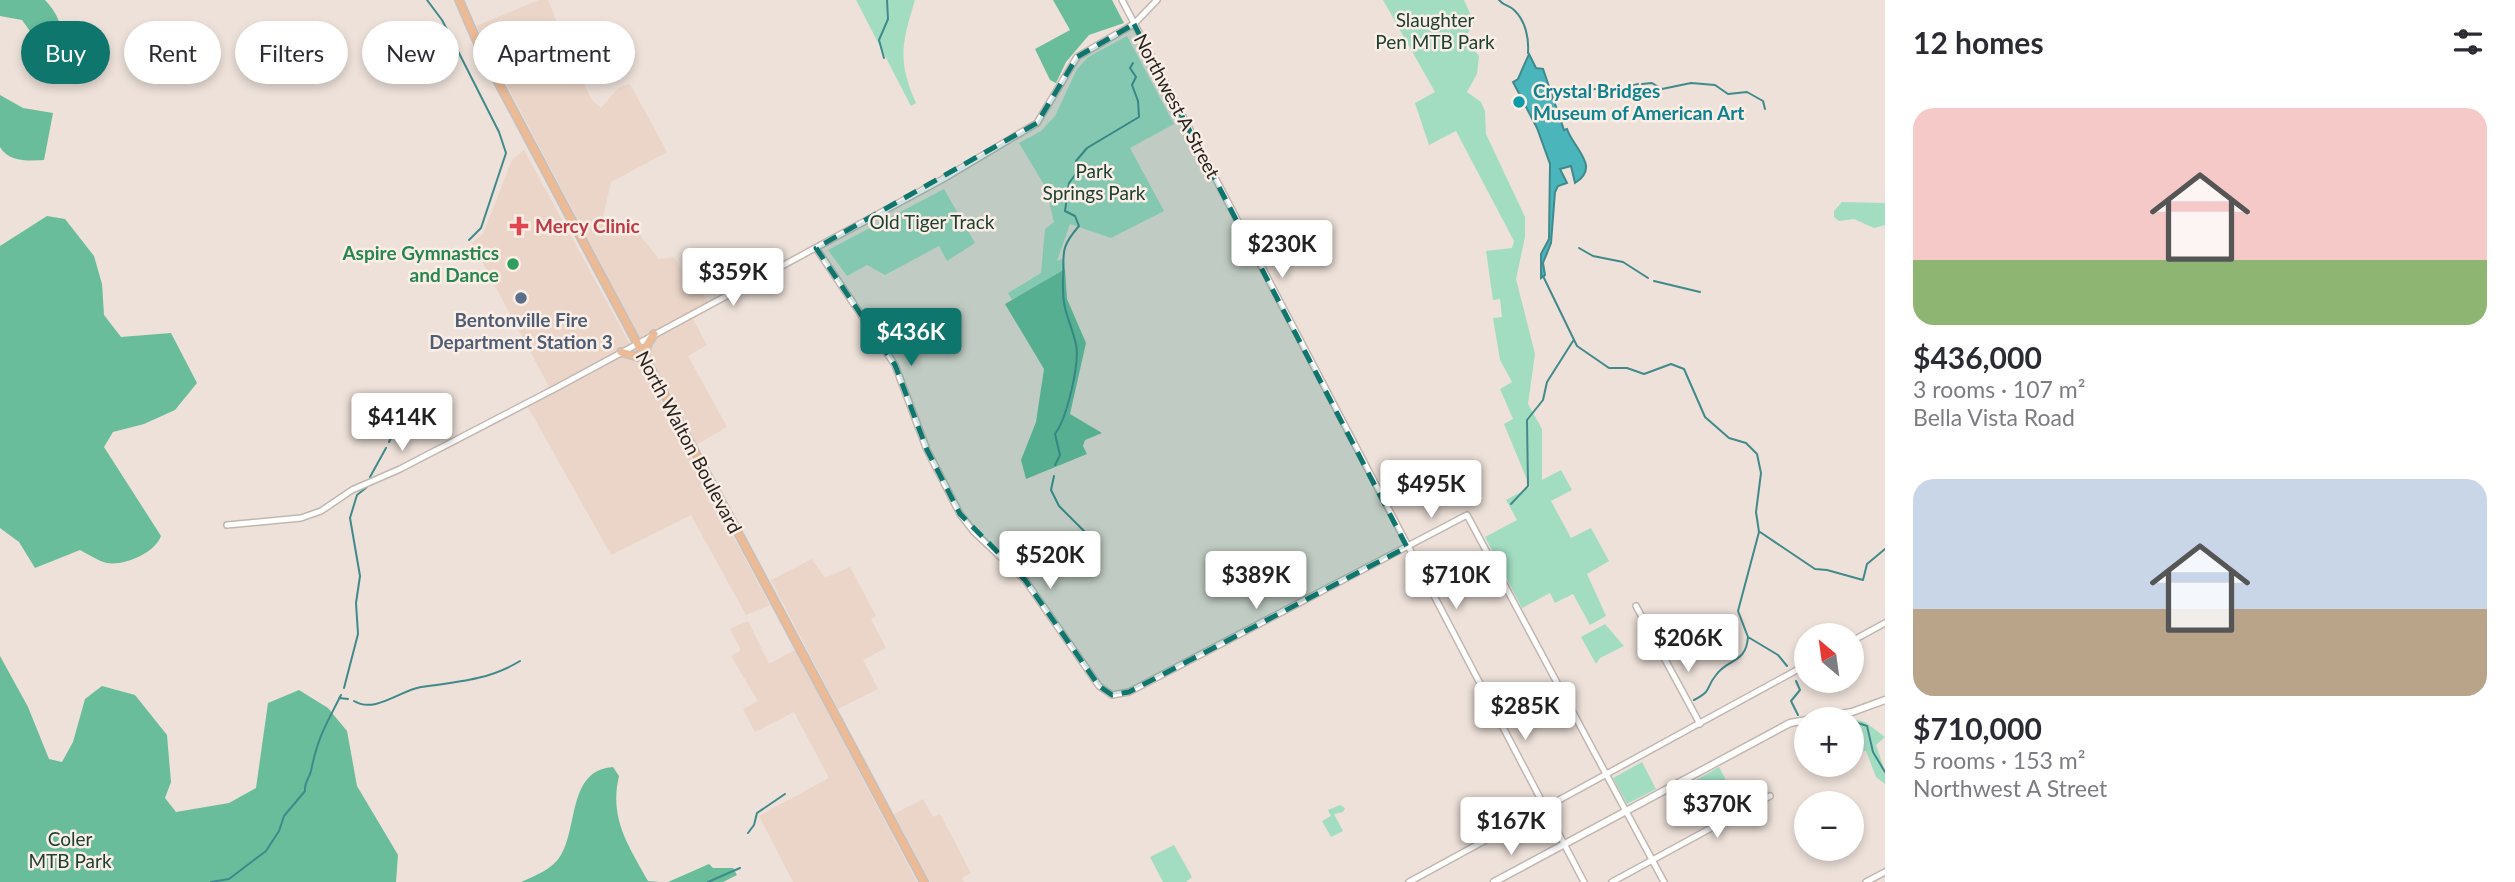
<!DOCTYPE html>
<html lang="en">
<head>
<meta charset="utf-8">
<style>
  :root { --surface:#fff; --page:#f7f7f7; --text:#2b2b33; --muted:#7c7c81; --accent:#0f766e }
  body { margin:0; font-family:Lato,sans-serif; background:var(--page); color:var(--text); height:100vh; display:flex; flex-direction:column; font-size:26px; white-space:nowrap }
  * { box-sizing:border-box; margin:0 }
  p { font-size:23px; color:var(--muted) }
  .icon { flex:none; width:38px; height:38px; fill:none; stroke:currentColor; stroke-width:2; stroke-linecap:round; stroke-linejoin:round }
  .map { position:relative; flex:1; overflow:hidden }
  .sheet { display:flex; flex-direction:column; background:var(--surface); width:630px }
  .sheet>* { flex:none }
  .top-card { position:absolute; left:21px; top:21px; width:665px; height:63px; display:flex; gap:14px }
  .needle { width:46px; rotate:331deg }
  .controls { position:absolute; left:1794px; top:623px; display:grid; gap:14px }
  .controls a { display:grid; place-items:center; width:70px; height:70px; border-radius:50%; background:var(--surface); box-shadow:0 4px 10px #0003; font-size:35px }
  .price { position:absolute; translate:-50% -60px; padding:0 16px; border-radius:7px; background:#fff; color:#222; font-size:23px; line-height:46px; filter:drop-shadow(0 2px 4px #0008) }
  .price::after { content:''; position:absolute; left:50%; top:42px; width:21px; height:16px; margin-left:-10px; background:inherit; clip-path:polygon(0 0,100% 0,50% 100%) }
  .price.on { background:var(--accent); color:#fff }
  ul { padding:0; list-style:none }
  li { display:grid; align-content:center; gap:14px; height:371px; padding:0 28px }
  li span { display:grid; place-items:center; height:217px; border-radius:21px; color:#555 }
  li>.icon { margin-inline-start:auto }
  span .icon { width:126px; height:126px; fill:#fffc; stroke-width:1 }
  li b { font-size:30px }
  h2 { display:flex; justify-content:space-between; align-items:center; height:84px; padding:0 28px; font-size:30px }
  .chip { padding:0 24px; border-radius:32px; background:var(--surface); box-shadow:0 4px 10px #0003; font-size:24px; line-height:63px }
  .chip.on { background:var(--accent); color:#fff }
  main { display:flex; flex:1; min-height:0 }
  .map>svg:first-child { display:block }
</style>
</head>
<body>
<main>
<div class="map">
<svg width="1885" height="882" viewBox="0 0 1885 882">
  <rect width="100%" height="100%" fill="#ede1d9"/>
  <path fill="#ead5c8" d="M539,0H548L578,73L592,100L601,108L618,88L630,84L667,152L611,182L603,217L635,229L659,259L674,257L689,280L695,276L711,308L693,319L707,345L688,356L727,427L696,445L476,26Z
    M524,150L669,416L770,605L746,615L691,515L611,555L528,407L553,394L472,243L483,234L512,160Z
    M812,559L825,578L850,567L876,616L871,619L886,648L863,660L878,689L838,709L771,580Z
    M748,621L769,664L795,650L917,882H793L759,816L829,778L794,712L755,732L743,709L758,701L731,656L741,650L730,629Z
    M923,799L933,817L940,814L971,873L962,878L964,882H930L894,814Z"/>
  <path fill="#a2ddc2" d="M856,0H915C902,43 897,61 916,103L911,106Z
    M1383,0H1464L1474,22L1465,39L1479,56L1477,74L1467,92L1481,102L1485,111L1486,134L1525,217V237L1516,279L1535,354L1528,404L1542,429V480L1561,470L1572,490L1551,501L1571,538L1591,528L1609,561L1587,574L1606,616L1590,625L1573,594L1555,603L1550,593L1522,608L1485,537L1517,520L1506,500L1530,487L1504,424L1513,419L1500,389L1512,382L1500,360L1493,318L1502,317L1500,299L1493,300L1486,251L1512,248L1514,241L1456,131L1429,145L1415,103L1435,92Z
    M1127,36L1174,124L1130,148L1164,211L1111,238L1070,224L1057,261L1064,258L1065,269L1012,300L1008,293L1041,273L1045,229L1054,222L1046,188L1019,143L1041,131L1055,116L1077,69L1088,57Z
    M944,189L975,243L947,261L939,246L885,275L867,265L847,276L828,250Z
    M1842,202L1885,203V225L1874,228L1854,219L1839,221L1834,217V211Z
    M1605,624L1624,646L1600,658L1596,664L1581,637Z
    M1844,717L1865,722L1885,737L1876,745L1885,771V784L1876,777L1866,751H1853L1852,719H1818Z
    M1642,762L1656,789L1627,804L1613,778Z
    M1719,767L1741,809L1716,823L1693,782Z
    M1340,805L1345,808L1343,812L1334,814L1343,831L1331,837L1322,821L1331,816L1328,810Z
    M1174,845L1192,877L1186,882H1163L1150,857Z"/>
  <path fill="#69bd9a" d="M0,0H45C59,15 63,28 64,49L55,52L40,45L22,20L0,16Z
    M1053,0H1112L1124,23L1089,35L1066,62L1056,83L1050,80L1035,49L1070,30Z
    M0,95L23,108L53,113L44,160C29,161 8,162 0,147Z
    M47,216L65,219L94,256L102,284L104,315L121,337L171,333L197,383L175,410L144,424L113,432L104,447L161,536C155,553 124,566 107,563C98,561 88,554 80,550L35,568L19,542L0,528V246Z
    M1065,269L1067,299L1086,343L1070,414L1102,433L1085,440L1083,446L1087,454L1026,479L1021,460L1036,422L1044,369L1005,304Z
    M0,656L28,707L49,759L62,762L73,742L85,699L102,686L135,695L167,735L171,782L165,798L176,812L229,803L256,788L268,703L299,690L328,708L347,731L357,786L398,855L396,882H0Z
    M613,767L619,776C609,818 628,845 648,881L660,882H521C536,875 552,870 561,855C578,827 568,770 613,767Z
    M709,864L713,868H733L737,875L723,882H668Z"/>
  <path fill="#4ab6bb" stroke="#408a8c" stroke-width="2" d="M1529,54L1536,68L1543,69L1564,130L1567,129C1574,149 1601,167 1575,183L1571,166L1560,169L1567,183L1558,186L1555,192L1551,243L1543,263L1545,275L1541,278V254L1549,239L1550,164L1537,128L1513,82L1518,79Z"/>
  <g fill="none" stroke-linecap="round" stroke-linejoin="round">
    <path stroke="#408a8c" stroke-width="2" d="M427,0L442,20L462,59L499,132L506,153L481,228L469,240
      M1499,0C1504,6 1509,5 1514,10C1526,21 1529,39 1528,53
      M884,58L879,40L888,19L887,0
      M1642,84L1652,83L1662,89L1691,83L1715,85L1728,94L1747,92L1763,101L1765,109
      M1575,94L1595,89H1622L1638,84
      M1579,248L1593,256L1623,262L1648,278
      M1543,276L1577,346L1609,368H1627L1644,374L1671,364L1684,369L1705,417L1729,438L1746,443L1757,454L1761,473L1756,512L1759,532L1738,611L1748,637L1778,655L1787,666
      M1654,281L1700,292
      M389,442L392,436
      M1055,465L1060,455L1055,434C1067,418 1080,363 1076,344C1069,316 1062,312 1063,281C1065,254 1058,250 1079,226L1075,216L1065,211L1069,183L1078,171L1076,161L1087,148L1139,117L1138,101L1132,85L1136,77L1130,68L1133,63
      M1054,476L1051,490L1059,506L1086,533
      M370,477L386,448
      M1511,504L1528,486L1527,420L1543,400L1547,382L1573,341
      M1760,532L1815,569L1827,570L1863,580L1867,564L1885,549
      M1796,681L1800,690L1791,701L1798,715
      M344,688L358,634L356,603L360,576L350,518L357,495L367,487
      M339,698L348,699
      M1694,700C1714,689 1704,690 1716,675C1728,658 1746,664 1748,637
      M354,701C375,714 401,690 421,687C457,682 489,680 520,661
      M1852,721L1867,726L1873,752L1885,772
      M1804,726L1806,725
      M748,833L754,825L757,813L785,794
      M211,882L229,879L266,851L279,831L284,816L305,791C304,782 309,779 311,771C318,736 326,725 341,695
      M708,882L740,868"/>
    <defs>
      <path id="tertiary" d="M1122,0L1584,882
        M816,248L895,365L927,450L960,514L974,532L1025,580L1099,686L1112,695L1129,692L1467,515L1664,882
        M227,525L301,518L321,511L352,490L400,469L556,388L943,179L1037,123L1077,57L1134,24L1157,0
        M1636,606L1700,724
        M1852,641L1885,623
        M1409,882L1806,665
        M1612,882L1770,796
        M1866,882L1885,872"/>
      <path id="secondary" d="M1494,882L1790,723L1852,712L1885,700"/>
      <path id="primary" d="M459,0L479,46L924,882
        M621,352L645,359L647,345L654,334"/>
    </defs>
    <use href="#tertiary" stroke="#c2b7af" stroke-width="8"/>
    <use href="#secondary" stroke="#c2b7af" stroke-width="9"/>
    <use href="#primary" stroke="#c3c1c1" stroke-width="10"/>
    <use href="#tertiary" stroke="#fff" stroke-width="5"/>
    <use href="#secondary" stroke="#fff" stroke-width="6"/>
    <use href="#primary" stroke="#ecba94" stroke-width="7"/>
  </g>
  <path fill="#0f766e" fill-opacity="0.2" stroke="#0f766e" stroke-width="5" stroke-dasharray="14 9" stroke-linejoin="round" d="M1134,24L1407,547L1129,692L1112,695L1099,686L1025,580L960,514L927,450L895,365L816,248L1037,123L1077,57Z"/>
  <circle fill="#0f9aa8" stroke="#faeee6" stroke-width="2.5" cx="1519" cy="102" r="7"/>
  <path fill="#e0444e" stroke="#faeee6" stroke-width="2.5" d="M515.5 215.5h7v7h7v7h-7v7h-7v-7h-7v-7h7z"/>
  <circle fill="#2e9e5b" stroke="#faeee6" stroke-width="2.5" cx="513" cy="264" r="7"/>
  <circle fill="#5c6f8a" stroke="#faeee6" stroke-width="2.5" cx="521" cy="298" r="7"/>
  <g text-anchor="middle" stroke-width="5" stroke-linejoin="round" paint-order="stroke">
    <g font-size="19" fill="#1c4132" stroke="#faeee6">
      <text x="1435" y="27">Slaughter<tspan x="1435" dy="22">Pen MTB Park</tspan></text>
      <text x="1094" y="178">Park<tspan x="1094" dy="22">Springs Park</tspan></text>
      <text x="932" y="229">Old Tiger Track</text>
      <text x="70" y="846">Coler<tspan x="70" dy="22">MTB Park</tspan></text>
    </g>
    <g font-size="19" font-weight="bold" fill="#0d838f" stroke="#faeee6" text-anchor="start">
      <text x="1533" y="98">Crystal Bridges<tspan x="1533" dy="22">Museum of American Art</tspan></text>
    </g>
    <g font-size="19" fill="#272320" stroke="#faeee6">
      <text transform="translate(1177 106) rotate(62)" y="7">Northwest A Street</text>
      <text transform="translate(689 442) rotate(62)" y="7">North Walton Boulevard</text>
    </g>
    <g font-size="19" font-weight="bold" fill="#be3a42" stroke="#faeee6" text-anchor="start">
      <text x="535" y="233">Mercy Clinic</text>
    </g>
    <g font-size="19" font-weight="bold" fill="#27864d" stroke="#faeee6" text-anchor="end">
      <text x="499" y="260">Aspire Gymnastics<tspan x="499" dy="22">and Dance</tspan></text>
    </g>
    <g font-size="19" font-weight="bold" fill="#4e5e75" stroke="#faeee6">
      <text x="521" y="327">Bentonville Fire<tspan x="521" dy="22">Department Station 3</tspan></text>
    </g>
  </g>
</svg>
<div class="controls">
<a><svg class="needle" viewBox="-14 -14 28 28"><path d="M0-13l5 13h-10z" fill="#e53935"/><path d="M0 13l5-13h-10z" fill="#7c7c81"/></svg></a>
<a>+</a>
<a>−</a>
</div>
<b class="price" style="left:1282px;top:280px">$230K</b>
<b class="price" style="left:733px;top:308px">$359K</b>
<b class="price on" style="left:911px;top:368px">$436K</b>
<b class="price" style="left:402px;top:453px">$414K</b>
<b class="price" style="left:1431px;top:520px">$495K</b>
<b class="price" style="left:1050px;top:591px">$520K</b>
<b class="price" style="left:1256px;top:611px">$389K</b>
<b class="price" style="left:1456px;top:611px">$710K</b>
<b class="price" style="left:1688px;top:674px">$206K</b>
<b class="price" style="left:1525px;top:742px">$285K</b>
<b class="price" style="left:1717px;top:840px">$370K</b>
<b class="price" style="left:1511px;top:857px">$167K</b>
<div class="top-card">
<a class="chip on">Buy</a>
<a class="chip">Rent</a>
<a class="chip">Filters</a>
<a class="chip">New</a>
<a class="chip">Apartment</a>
</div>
</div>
<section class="sheet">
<h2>12 homes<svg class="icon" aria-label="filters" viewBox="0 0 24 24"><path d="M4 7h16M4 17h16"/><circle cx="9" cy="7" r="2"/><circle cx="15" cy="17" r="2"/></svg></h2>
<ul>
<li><span style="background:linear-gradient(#f6c9c9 70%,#8fb573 0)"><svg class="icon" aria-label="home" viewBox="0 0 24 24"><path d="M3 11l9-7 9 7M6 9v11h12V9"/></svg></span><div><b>$436,000</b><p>3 rooms · 107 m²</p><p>Bella Vista Road</p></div></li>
<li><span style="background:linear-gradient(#c9d6e8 60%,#b9a48a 0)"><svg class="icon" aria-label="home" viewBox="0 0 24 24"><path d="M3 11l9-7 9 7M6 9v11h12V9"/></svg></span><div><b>$710,000</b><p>5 rooms · 153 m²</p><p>Northwest A Street</p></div></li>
</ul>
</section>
</main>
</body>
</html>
